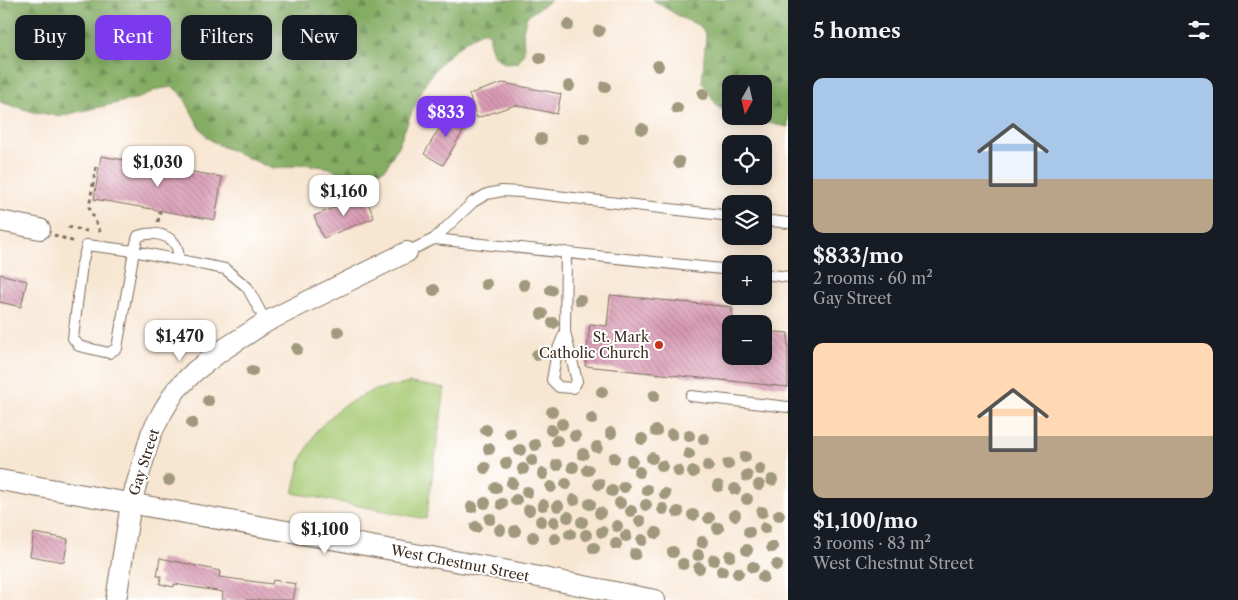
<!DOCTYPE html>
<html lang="en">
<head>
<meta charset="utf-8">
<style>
  :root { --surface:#171b24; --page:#242831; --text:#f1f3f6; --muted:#9ea1a6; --accent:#7c3aed }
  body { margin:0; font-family:"Libre Caslon Text",serif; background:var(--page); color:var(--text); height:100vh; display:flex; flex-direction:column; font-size:19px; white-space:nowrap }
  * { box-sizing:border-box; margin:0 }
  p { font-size:16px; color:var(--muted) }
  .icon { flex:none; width:28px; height:28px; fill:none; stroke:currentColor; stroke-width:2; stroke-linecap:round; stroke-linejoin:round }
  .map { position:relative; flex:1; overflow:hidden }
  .details { display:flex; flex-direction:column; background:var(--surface); width:450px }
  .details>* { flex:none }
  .guide { position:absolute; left:15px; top:15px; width:475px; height:45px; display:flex; gap:10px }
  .needle { width:32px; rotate:188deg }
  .controls { position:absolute; left:722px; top:75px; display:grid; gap:10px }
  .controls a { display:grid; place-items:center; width:50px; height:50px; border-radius:10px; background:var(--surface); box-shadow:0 2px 12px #0003; font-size:25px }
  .price { position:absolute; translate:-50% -42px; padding:0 11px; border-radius:10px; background:#fff; color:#222; font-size:16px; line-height:32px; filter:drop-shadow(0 1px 2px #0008) }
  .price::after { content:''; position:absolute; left:50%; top:30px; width:15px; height:11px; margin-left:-8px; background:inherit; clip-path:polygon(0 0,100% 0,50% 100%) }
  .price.selected { background:var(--accent); color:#fff }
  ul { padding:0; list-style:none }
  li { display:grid; align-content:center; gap:10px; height:265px; padding:0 25px }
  li span { display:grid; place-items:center; height:155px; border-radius:10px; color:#555 }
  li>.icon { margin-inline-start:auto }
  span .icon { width:90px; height:90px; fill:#fffc; stroke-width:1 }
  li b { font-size:21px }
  h2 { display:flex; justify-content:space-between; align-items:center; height:60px; padding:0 25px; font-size:21px }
  .chip { padding:0 18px; border-radius:10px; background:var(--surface); box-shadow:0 2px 12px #0003; font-size:18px; line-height:45px }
  .chip.selected { background:var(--accent); color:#fff }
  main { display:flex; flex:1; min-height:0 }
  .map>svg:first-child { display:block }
</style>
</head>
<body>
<main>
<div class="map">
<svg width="788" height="600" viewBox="0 0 788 600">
  <defs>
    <pattern id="forest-firs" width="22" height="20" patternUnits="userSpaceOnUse" patternTransform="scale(1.25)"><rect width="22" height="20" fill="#84ad64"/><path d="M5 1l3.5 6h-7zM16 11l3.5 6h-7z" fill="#6d8d52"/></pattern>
    <pattern id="building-back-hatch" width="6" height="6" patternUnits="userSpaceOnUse" patternTransform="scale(1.25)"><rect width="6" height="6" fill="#d99ab3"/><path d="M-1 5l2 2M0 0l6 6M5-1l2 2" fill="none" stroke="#b17e91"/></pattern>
  </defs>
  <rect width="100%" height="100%" fill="#fff"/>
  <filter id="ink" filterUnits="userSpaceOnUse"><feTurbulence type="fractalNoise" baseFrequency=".02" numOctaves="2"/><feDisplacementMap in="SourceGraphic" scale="10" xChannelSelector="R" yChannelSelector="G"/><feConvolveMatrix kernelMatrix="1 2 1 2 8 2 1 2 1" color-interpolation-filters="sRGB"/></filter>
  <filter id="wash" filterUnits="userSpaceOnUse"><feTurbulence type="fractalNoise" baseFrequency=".0096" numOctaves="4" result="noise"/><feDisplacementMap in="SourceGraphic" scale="20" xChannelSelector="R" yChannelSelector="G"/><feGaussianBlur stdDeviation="1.12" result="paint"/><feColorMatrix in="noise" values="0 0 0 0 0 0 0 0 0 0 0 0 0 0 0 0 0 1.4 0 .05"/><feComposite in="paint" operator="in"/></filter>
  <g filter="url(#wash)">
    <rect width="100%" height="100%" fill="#f7e6d2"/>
    <path fill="url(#forest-firs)" stroke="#606c41" d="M0,0H551L527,16L523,30L524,52L518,63L505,64L494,56L490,44V34L484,31L468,39L441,62L426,82L417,100L398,146L386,168L367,178H347L330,168L304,164L289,167L273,169L219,145L209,139L200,128L183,96L173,87L158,89L139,98L60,116L34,112L0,102Z
      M653,0H788V127L732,116H764V84H731V116L718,107L702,82L706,34L700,26L680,17Z"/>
    <path fill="#a6c972" stroke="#707a48" d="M410,383L445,388L426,519L293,493L301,460L317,430L342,406L374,390Z"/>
    <g id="blocks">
      <path fill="url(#building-back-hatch)" d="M503,83L561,94L557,114L515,105L477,118L469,94Z
        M450,110L469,121L443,165L424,154Z
        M101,156L222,177L215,220L94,199Z
        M365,195L374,218L323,238L314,216Z
        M0,274L27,281L21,307L0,302Z
        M610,295L732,307L731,356H764V331L788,333V387L585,366L590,324L607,326Z
        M34,533L68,539L64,562L30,556Z
        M160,558L220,571L219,577L272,584L273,580L296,584L293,600H222L223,592L174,584V587L160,584L161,576H157Z"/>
    </g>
  </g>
  <g filter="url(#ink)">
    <use href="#blocks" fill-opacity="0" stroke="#7d6c5d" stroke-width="1"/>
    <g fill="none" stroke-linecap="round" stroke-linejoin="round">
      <defs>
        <path id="lane" d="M764,220L788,223
          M434,239L731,270
          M407,252L434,239L473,202L487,194L502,191L521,192L731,216
          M178,259C181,236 156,230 138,236L134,251L117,348L109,353L79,346L73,338L82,264L87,245L134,251L225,269L247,287L266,322
          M764,274L788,277
          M565,332L557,351L552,380L559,387L573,388L577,381L565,332L566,252
          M691,396L788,407"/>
        <path id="street" d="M0,221L40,229
          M0,480L488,567L655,600
          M116,600L131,503L151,434L163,411L176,390L195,371L221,351L266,322L407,252"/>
      </defs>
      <use href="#lane" stroke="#7d6c5d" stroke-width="12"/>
      <use href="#street" stroke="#7d6c5d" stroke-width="22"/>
      <path stroke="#7d6c5d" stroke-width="3" stroke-dasharray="4 4" stroke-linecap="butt" d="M96,167L89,207L101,234
        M158,222L160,211
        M68,227L87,231
        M54,235L75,242"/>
      <use href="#lane" stroke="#fff" stroke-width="10"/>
      <use href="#street" stroke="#fff" stroke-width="20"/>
    </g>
    <g fill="#a1997d">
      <circle cx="568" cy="25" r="6"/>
      <circle cx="599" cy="31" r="6"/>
      <circle cx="540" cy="58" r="6"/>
      <circle cx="658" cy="66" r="6"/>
      <circle cx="569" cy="86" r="6"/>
      <circle cx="605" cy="87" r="6"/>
      <circle cx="703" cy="94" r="6"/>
      <circle cx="677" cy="108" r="6"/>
      <circle cx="642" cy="129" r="6"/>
      <circle cx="541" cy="139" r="6"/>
      <circle cx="584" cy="139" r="6"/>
      <circle cx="679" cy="162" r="6"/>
      <circle cx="486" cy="284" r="6"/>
      <circle cx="524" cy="285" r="6"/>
      <circle cx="434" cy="290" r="6"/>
      <circle cx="551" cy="290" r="6"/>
      <circle cx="580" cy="300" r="6"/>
      <circle cx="542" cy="314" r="6"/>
      <circle cx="553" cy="323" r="6"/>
      <circle cx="338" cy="332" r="6"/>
      <circle cx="297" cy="349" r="6"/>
      <circle cx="537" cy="355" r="6"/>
      <circle cx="252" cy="371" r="6"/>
      <circle cx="602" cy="392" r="6"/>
      <circle cx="654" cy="396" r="6"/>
      <circle cx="208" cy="401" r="6"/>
      <circle cx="552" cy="412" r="6"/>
      <circle cx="592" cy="419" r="6"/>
      <circle cx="192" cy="423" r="6"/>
      <circle cx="562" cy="424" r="6"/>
      <circle cx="486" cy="430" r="6"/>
      <circle cx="551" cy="430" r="6"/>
      <circle cx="656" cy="431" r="6"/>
      <circle cx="510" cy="433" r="6"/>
      <circle cx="611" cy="433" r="6"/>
      <circle cx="672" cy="434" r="6"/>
      <circle cx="575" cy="436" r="6"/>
      <circle cx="689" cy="436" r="6"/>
      <circle cx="642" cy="439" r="6"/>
      <circle cx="704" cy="439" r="6"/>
      <circle cx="557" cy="441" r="6"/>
      <circle cx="535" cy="445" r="6"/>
      <circle cx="597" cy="447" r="6"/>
      <circle cx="489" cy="449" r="6"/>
      <circle cx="520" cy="450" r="6"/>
      <circle cx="583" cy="454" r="6"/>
      <circle cx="689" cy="454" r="6"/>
      <circle cx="745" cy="457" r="6"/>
      <circle cx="614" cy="458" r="6"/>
      <circle cx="652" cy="458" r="6"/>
      <circle cx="532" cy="460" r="6"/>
      <circle cx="632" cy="461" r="6"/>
      <circle cx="506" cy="463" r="6"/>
      <circle cx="728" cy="464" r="6"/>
      <circle cx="557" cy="465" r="6"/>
      <circle cx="662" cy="466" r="6"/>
      <circle cx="708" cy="466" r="6"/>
      <circle cx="573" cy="467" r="6"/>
      <circle cx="485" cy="468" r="6"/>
      <circle cx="523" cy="469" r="6"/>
      <circle cx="760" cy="469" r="6"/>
      <circle cx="588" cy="470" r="6"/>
      <circle cx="678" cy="471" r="6"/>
      <circle cx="639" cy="472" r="6"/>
      <circle cx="693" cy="472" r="6"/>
      <circle cx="543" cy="474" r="6"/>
      <circle cx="747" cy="476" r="6"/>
      <circle cx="169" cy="480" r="6"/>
      <circle cx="772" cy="480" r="6"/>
      <circle cx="512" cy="483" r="6"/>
      <circle cx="566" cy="484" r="6"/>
      <circle cx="599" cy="484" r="6"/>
      <circle cx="759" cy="485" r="6"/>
      <circle cx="718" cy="486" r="6"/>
      <circle cx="551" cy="487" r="6"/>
      <circle cx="624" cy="487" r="6"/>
      <circle cx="496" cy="488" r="6"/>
      <circle cx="735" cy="489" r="6"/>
      <circle cx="647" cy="490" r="6"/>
      <circle cx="612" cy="491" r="6"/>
      <circle cx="527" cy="492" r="6"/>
      <circle cx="665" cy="494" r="6"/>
      <circle cx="747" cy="499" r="6"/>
      <circle cx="516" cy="500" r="6"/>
      <circle cx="574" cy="500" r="6"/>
      <circle cx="485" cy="503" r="6"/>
      <circle cx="620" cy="503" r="6"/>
      <circle cx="502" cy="504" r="6"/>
      <circle cx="590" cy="504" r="6"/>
      <circle cx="543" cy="505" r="6"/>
      <circle cx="646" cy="505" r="6"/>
      <circle cx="558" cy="506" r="6"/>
      <circle cx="472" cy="507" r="6"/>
      <circle cx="663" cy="509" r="6"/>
      <circle cx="529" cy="510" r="6"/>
      <circle cx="631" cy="511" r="6"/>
      <circle cx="678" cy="512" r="6"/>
      <circle cx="762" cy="512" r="6"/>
      <circle cx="600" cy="513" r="6"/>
      <circle cx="693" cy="515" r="6"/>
      <circle cx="735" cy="515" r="6"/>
      <circle cx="779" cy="515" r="6"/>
      <circle cx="568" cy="517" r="6"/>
      <circle cx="709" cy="518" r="6"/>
      <circle cx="490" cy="519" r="6"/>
      <circle cx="541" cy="521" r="6"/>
      <circle cx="640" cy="521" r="6"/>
      <circle cx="554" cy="522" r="6"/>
      <circle cx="582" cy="522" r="6"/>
      <circle cx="617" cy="526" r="6"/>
      <circle cx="476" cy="527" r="6"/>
      <circle cx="718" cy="528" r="6"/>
      <circle cx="765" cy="528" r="6"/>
      <circle cx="500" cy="530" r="6"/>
      <circle cx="515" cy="531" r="6"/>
      <circle cx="602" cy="532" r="6"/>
      <circle cx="749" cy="532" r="6"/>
      <circle cx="656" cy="533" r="6"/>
      <circle cx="570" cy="534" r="6"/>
      <circle cx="586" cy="535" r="6"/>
      <circle cx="626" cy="536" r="6"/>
      <circle cx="533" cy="537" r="6"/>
      <circle cx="555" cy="539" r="6"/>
      <circle cx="642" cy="540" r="6"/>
      <circle cx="702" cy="542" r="6"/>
      <circle cx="616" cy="544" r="6"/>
      <circle cx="772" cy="547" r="6"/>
      <circle cx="594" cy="548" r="6"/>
      <circle cx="747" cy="550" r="6"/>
      <circle cx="673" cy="552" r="6"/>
      <circle cx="635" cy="554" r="6"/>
      <circle cx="698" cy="555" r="6"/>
      <circle cx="730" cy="556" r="6"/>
      <circle cx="714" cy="560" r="6"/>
      <circle cx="683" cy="564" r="6"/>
      <circle cx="777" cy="565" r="6"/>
      <circle cx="753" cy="567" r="6"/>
      <circle cx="699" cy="568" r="6"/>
      <circle cx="722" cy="571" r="6"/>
      <circle cx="738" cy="573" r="6"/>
      <circle cx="763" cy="577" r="6"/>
    </g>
  </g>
  <circle fill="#c8321e" stroke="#fff" stroke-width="2" cx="659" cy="345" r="5"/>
  <g text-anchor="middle" stroke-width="4" stroke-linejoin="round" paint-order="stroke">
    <g font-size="14" fill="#3b2a1e" stroke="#fff" text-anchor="end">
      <text x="649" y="342">St. Mark<tspan x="649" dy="16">Catholic Church</tspan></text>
    </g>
    <g font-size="14" fill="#3b2a1e" stroke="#fff">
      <text transform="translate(144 462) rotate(-72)" y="5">Gay Street</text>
      <text transform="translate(460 563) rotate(11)" y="5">West Chestnut Street</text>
    </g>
  </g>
</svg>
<div class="controls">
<a><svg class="needle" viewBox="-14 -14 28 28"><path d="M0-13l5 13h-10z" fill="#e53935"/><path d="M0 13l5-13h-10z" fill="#9ea1a6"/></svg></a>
<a><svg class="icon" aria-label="locate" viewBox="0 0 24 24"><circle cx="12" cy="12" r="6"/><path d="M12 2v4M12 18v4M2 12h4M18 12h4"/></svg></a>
<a><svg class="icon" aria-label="layers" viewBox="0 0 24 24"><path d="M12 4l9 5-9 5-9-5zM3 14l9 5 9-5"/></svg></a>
<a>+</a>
<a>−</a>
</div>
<b class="price selected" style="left:446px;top:138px">$833</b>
<b class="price" style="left:158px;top:188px">$1,030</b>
<b class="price" style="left:344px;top:217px">$1,160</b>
<b class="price" style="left:180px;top:362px">$1,470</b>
<b class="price" style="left:325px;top:555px">$1,100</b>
<div class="guide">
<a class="chip">Buy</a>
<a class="chip selected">Rent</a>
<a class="chip">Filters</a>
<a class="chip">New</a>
</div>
</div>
<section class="details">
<h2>5 homes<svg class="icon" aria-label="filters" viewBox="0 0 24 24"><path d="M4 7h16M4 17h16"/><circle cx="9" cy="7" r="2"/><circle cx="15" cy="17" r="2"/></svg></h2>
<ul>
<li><span style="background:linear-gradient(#a9c7e8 65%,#b9a48a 0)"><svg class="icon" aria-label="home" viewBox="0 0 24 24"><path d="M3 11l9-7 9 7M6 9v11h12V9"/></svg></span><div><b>$833/mo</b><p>2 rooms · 60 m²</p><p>Gay Street</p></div></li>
<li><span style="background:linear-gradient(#ffd9b3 60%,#b9a48a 0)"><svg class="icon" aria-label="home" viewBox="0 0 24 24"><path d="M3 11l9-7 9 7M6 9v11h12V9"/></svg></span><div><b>$1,100/mo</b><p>3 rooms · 83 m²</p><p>West Chestnut Street</p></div></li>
</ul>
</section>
</main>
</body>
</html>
